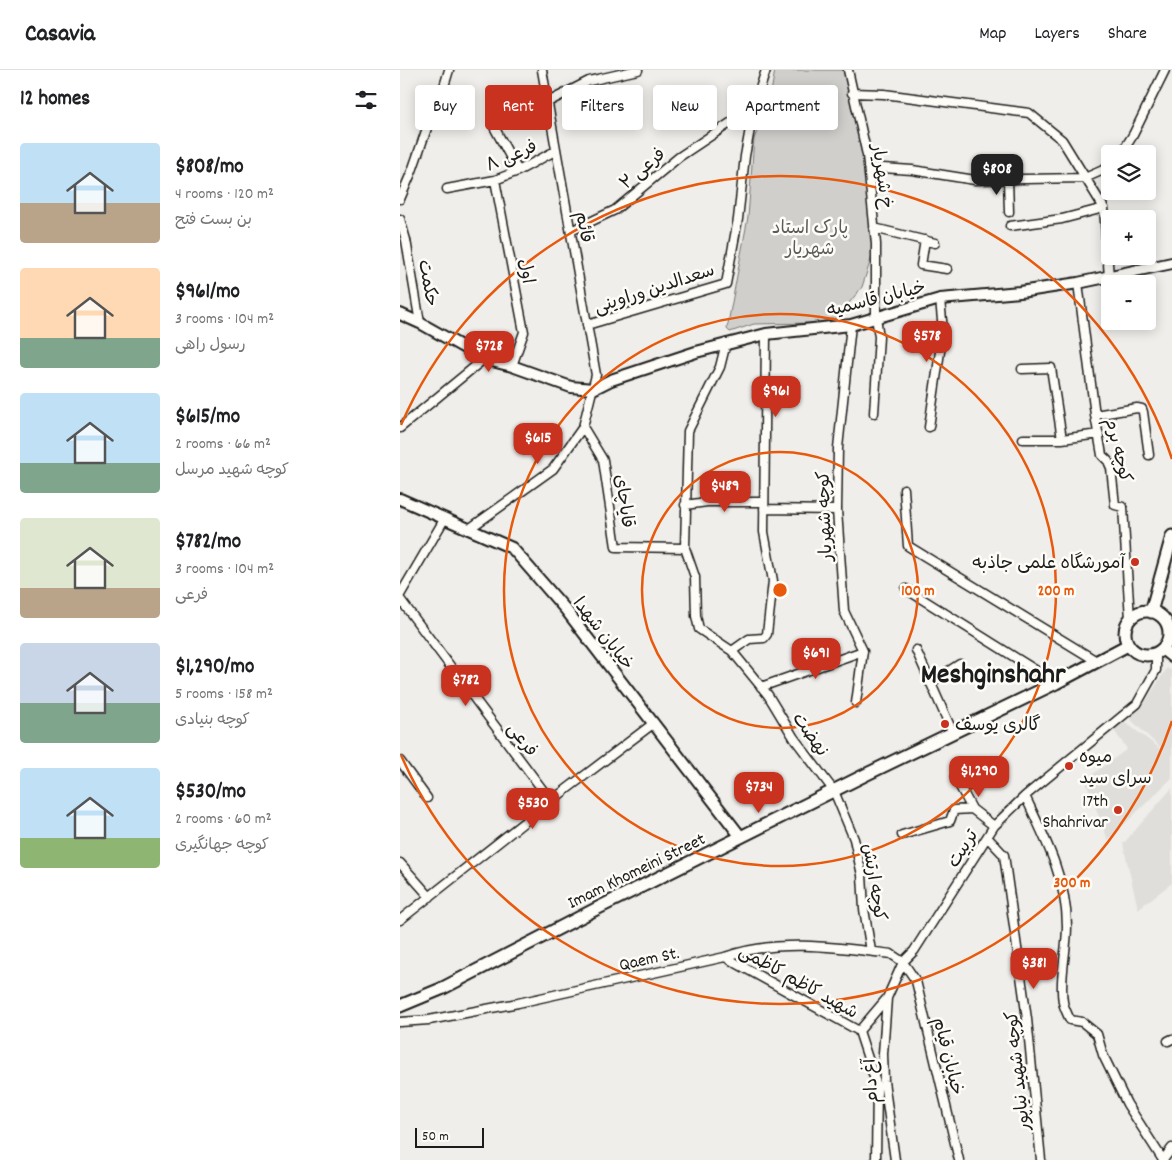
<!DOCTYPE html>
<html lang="en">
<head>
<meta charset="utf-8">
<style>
  :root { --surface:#fff; --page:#f6f6f6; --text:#202124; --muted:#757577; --line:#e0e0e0; --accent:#c8321e }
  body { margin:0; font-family:Dekko,"Playpen Sans Arabic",sans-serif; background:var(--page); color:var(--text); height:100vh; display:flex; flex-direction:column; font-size:19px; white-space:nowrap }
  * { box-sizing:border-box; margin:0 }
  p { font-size:16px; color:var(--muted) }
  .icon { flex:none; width:28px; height:28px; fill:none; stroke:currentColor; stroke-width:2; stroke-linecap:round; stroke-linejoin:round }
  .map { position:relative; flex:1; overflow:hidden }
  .panel { display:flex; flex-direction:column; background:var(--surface); width:400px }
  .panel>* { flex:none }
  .hud { position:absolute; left:15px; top:15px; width:475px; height:45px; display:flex; gap:10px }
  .controls { position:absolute; left:701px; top:75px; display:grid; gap:10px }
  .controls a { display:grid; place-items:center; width:55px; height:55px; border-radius:5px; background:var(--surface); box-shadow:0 2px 12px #0003; font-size:25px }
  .scale { position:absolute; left:15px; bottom:12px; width:69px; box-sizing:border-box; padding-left:5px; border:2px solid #1c1c1c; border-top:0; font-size:14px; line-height:18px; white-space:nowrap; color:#1c1c1c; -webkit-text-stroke:4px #fdfcf7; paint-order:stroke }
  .price { position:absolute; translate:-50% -42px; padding:0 11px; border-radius:10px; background:var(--accent); color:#fff; font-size:16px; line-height:32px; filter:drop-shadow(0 1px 2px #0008) }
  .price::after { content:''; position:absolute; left:50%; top:30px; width:15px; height:11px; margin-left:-8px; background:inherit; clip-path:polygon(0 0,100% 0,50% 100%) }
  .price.active { background:#222; color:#fff }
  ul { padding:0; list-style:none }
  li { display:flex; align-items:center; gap:15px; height:125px; padding:0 20px }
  li span { display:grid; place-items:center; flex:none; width:140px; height:100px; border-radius:5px; color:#555 }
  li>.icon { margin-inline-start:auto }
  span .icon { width:60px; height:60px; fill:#fffc; stroke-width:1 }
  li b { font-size:21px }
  h2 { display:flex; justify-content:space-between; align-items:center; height:60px; padding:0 20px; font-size:21px }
  .chip { padding:0 18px; border-radius:5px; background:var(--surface); box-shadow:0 2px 12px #0003; font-size:18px; line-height:45px }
  .chip.active { background:var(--accent); color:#fff }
  header { display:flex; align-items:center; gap:30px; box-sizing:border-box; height:70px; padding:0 25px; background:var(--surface); border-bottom:1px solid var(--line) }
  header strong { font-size:24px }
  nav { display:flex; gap:28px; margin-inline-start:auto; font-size:18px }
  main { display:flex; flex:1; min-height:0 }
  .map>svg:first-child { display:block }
</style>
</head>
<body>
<header>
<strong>Casavia</strong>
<nav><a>Map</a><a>Layers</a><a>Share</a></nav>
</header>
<main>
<section class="panel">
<h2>12 homes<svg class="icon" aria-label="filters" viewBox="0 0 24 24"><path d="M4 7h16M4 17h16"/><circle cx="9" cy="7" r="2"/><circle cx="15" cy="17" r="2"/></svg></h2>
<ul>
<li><span style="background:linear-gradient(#bfe0f5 60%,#b9a48a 0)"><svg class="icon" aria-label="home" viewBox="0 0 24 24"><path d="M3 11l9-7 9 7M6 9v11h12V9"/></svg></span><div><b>$808/mo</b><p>4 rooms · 120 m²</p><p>بن بست فتح</p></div></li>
<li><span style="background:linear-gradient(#ffd9b3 70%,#7fa58c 0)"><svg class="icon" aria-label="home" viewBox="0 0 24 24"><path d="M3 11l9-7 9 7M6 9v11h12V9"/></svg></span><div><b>$961/mo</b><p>3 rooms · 104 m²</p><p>رسول راهی</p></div></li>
<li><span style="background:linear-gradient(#bfe0f5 70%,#7fa58c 0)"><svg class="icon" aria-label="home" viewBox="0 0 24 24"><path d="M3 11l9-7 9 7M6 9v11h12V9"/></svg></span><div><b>$615/mo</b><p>2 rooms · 66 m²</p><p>کوچه شهید مرسل</p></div></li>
<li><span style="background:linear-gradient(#dfe7d0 70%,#b9a48a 0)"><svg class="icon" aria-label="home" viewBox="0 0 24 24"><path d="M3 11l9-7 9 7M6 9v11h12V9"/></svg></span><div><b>$782/mo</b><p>3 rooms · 104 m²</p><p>فرعی</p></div></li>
<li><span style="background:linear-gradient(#c9d6e8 60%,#7fa58c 0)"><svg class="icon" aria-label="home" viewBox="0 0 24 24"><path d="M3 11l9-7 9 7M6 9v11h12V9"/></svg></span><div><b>$1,290/mo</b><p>5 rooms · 158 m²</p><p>کوچه بنیادی</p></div></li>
<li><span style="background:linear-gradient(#bfe0f5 70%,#8fb573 0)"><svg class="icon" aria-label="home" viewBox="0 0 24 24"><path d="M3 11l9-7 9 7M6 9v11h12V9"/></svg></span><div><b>$530/mo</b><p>2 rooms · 60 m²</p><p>کوچه جهانگیری</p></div></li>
</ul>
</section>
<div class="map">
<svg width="772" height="1090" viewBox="0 0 772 1090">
  <rect width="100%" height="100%" fill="#f0eeea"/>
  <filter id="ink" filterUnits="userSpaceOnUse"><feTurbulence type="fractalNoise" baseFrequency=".02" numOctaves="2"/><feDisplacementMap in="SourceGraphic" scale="10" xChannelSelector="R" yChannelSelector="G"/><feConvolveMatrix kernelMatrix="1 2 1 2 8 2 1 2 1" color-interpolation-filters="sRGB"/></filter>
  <g filter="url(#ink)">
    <path fill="#e0deda" d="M767,598L772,601V708L708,770L685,710L727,679L713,659L722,650L766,683L729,648L742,637Z
      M772,718V813L738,839L723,774Z"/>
    <path fill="#d0cfcc" stroke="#767674" d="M375,0H445L467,85L476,174L462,217L437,248L415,253L354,254L330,262L327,259L348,147L354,69L370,28Z"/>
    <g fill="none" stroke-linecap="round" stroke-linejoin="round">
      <defs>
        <path id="minor" d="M448,0L467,85L476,174V247L479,267L474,343
          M452,23L484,24L629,43L662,70L704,138L709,207
          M148,32L189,11L238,0
          M93,55L118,101
          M721,84L733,65L765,0
          M468,97L512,100L575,110L685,108L710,97
          M608,109L609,142
          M95,110L124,262L112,296
          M47,119L95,110L118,101L155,81
          M0,129L12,101L34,38L42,23L49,0
          M0,149L6,170L20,253
          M610,156L662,149L704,138
          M474,158L535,173
          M171,161L215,140L279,87L354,37
          M525,170L521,195L547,199
          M678,213L695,345L702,385L708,391L711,398L715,435L723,437L730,549
          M187,255L326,214L338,149L345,86L354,37L366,0
          M451,255L438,378L437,440L444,541L463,581L456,633
          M326,273L320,297L288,361L285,478L295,507L296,546L299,559L332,581L368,625L394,668L434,721L454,769L462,805L464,839L471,881
          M622,299L651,298L662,369
          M695,345L737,338L742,339L743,342L749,385
          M183,357L203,390L216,477L285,478
          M529,357L543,261L540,229
          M0,358L84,289
          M623,369H662L699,364
          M504,419L508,476L698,592
          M285,435L307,432H363
          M364,439L437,440
          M69,459L153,399L183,357L196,305L142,0
          M506,519L656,613
          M0,525L45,448
          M0,529L151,731
          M516,580L553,663
          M332,581L349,569L364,568L367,564L373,511L364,462L366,264
          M530,613L560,594
          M361,617L463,581
          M0,691L27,728
          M555,707L572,739L594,756
          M625,726C644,766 667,810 667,856C667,881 659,908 663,932C664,938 668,945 670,950L682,952L697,964L703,985L727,1034L763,1090
          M502,765L550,751L554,740L572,739
          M587,767L604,785L627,949L641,1090
          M0,793L30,827
          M0,850L151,731L254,653
          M325,887L459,961
          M487,928L483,984L484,1011L495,1090
          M0,952L29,950L118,933L325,887C377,868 437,877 491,884L503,892L516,911L559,1090
          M459,961L487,928L503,892L514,881L594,756L625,726L737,634L756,600V584
          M459,961L477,1016L476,1090
          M768,971L772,969
          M763,1090L772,1078"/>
        <path id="tertiary" d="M0,244L20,253L84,289L112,296L171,317L193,319L211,310L296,282L366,264L451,255L540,229L620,222L678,213L772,193
          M0,429L112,478L166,540L341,767
          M762,579L772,587"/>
        <path id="secondary" d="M725 563a22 22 0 1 1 44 0a22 22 0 1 1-44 0Z
          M751,542L772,466
          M0,936L41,919L196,839L467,704L656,613L728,575"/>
      </defs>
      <use href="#minor" stroke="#1c1c1c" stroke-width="11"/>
      <use href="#tertiary" stroke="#1c1c1c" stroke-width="14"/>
      <use href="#secondary" stroke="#1c1c1c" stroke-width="15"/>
      <use href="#minor" stroke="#fdfcf7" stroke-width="8"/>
      <use href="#tertiary" stroke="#fdfcf7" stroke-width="10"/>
      <use href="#secondary" stroke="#fdfcf7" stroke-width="11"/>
    </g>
  </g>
  <g fill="none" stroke="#e8590c" stroke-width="2.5">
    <circle cx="380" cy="520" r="138"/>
    <circle cx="380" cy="520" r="276"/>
    <path d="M772 651A413 413 0 0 1 1 685M1 355A413 413 0 0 1 772 389"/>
  </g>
  <g fill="#c8321e" stroke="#fdfcf7" stroke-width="2">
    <circle cx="735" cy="492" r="5"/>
    <circle cx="545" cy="654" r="5"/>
    <circle cx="669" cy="696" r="5"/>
    <circle cx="718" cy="740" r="5"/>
  </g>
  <g text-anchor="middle" stroke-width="5" stroke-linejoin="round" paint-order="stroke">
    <g font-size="18" fill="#1c1c1c" stroke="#fdfcf7">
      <text transform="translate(111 85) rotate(-23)" y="6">فرعی ۸</text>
      <text transform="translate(242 98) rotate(-40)" y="6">فرعی ۲</text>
      <text transform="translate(483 106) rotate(82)" y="6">خ شهریار</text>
      <text transform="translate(185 157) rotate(80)" y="6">قائم</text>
      <text transform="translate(127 201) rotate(80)" y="6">اول</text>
      <text transform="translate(29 213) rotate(80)" y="6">حکمت</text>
      <text transform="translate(254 218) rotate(-18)" y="6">سعدالدین وراوینی</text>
      <text transform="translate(476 228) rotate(-14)" y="6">خیابان قاسمیه</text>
      <text transform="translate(719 380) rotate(76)" y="6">کوچه برم</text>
      <text transform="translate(225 431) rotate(82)" y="6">قایاچای</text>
      <text transform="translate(424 446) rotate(-92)" y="6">کوچه شهریار</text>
      <text transform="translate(204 563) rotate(52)" y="6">خیابان شهدا</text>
      <text transform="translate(411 664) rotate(55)" y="6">نهضت</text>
      <text transform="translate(123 669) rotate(53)" y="6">فرعی</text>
      <text transform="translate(562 778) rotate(-57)" y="6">تربیت</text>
      <text transform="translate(236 800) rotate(-26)" y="6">Imam Khomeini Street</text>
      <text transform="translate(475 812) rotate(81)" y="6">کوچه ارتش</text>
      <text transform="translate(249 888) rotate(-12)" y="6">Qaem St.</text>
      <text transform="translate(399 911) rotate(29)" y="6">شهید کاظم کاظمی</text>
      <text transform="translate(549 986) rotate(76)" y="6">خیابان قیام</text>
      <text transform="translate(617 1001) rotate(-96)" y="6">کوچه شهید نیاپور</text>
      <text transform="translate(470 1011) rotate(-94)" y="6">آغ دام</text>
    </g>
    <g font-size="18" fill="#5b5b5a" stroke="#fdfcf7">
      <text x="410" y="163">پارک استاد<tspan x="410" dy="21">شهریار</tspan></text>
    </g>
    <g font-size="18" fill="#1c1c1c" stroke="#fdfcf7" text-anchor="end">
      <text x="725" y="498">آمورشگاه علمی جاذبه</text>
      <text x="555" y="660" text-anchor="start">گالری یوسف</text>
      <text x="679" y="692" text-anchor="start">میوه<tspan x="679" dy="21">سرای سید</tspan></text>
      <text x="708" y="736">17th<tspan x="708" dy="21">Shahrivar</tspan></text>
    </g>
    <g font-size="28" font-weight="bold" fill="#1c1c1c" stroke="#fdfcf7">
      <text x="593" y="612">Meshginshahr</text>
    </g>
  </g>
  <circle cx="380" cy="520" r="8" fill="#e8590c" stroke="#fdfcf7" stroke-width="2.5"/>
  <g font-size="15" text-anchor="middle" font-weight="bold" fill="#e8590c" stroke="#fdfcf7" stroke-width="5" stroke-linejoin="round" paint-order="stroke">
    <text x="518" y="525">100 m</text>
    <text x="656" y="525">200 m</text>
    <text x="672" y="817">300 m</text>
  </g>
</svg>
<div class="controls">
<a><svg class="icon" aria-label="layers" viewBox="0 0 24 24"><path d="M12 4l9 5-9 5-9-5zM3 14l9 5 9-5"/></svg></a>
<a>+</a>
<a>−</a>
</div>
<div class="scale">50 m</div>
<b class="price active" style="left:597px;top:126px">$808</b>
<b class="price" style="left:527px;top:293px">$578</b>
<b class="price" style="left:89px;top:303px">$728</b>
<b class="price" style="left:376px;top:348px">$961</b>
<b class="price" style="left:138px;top:395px">$615</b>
<b class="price" style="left:325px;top:443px">$489</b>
<b class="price" style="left:416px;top:610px">$691</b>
<b class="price" style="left:66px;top:637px">$782</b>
<b class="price" style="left:579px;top:728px">$1,290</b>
<b class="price" style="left:359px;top:744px">$734</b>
<b class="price" style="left:133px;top:760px">$530</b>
<b class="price" style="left:634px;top:920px">$381</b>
<div class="hud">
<a class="chip">Buy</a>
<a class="chip active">Rent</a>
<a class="chip">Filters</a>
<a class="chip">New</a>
<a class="chip">Apartment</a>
</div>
</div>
</main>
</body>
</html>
